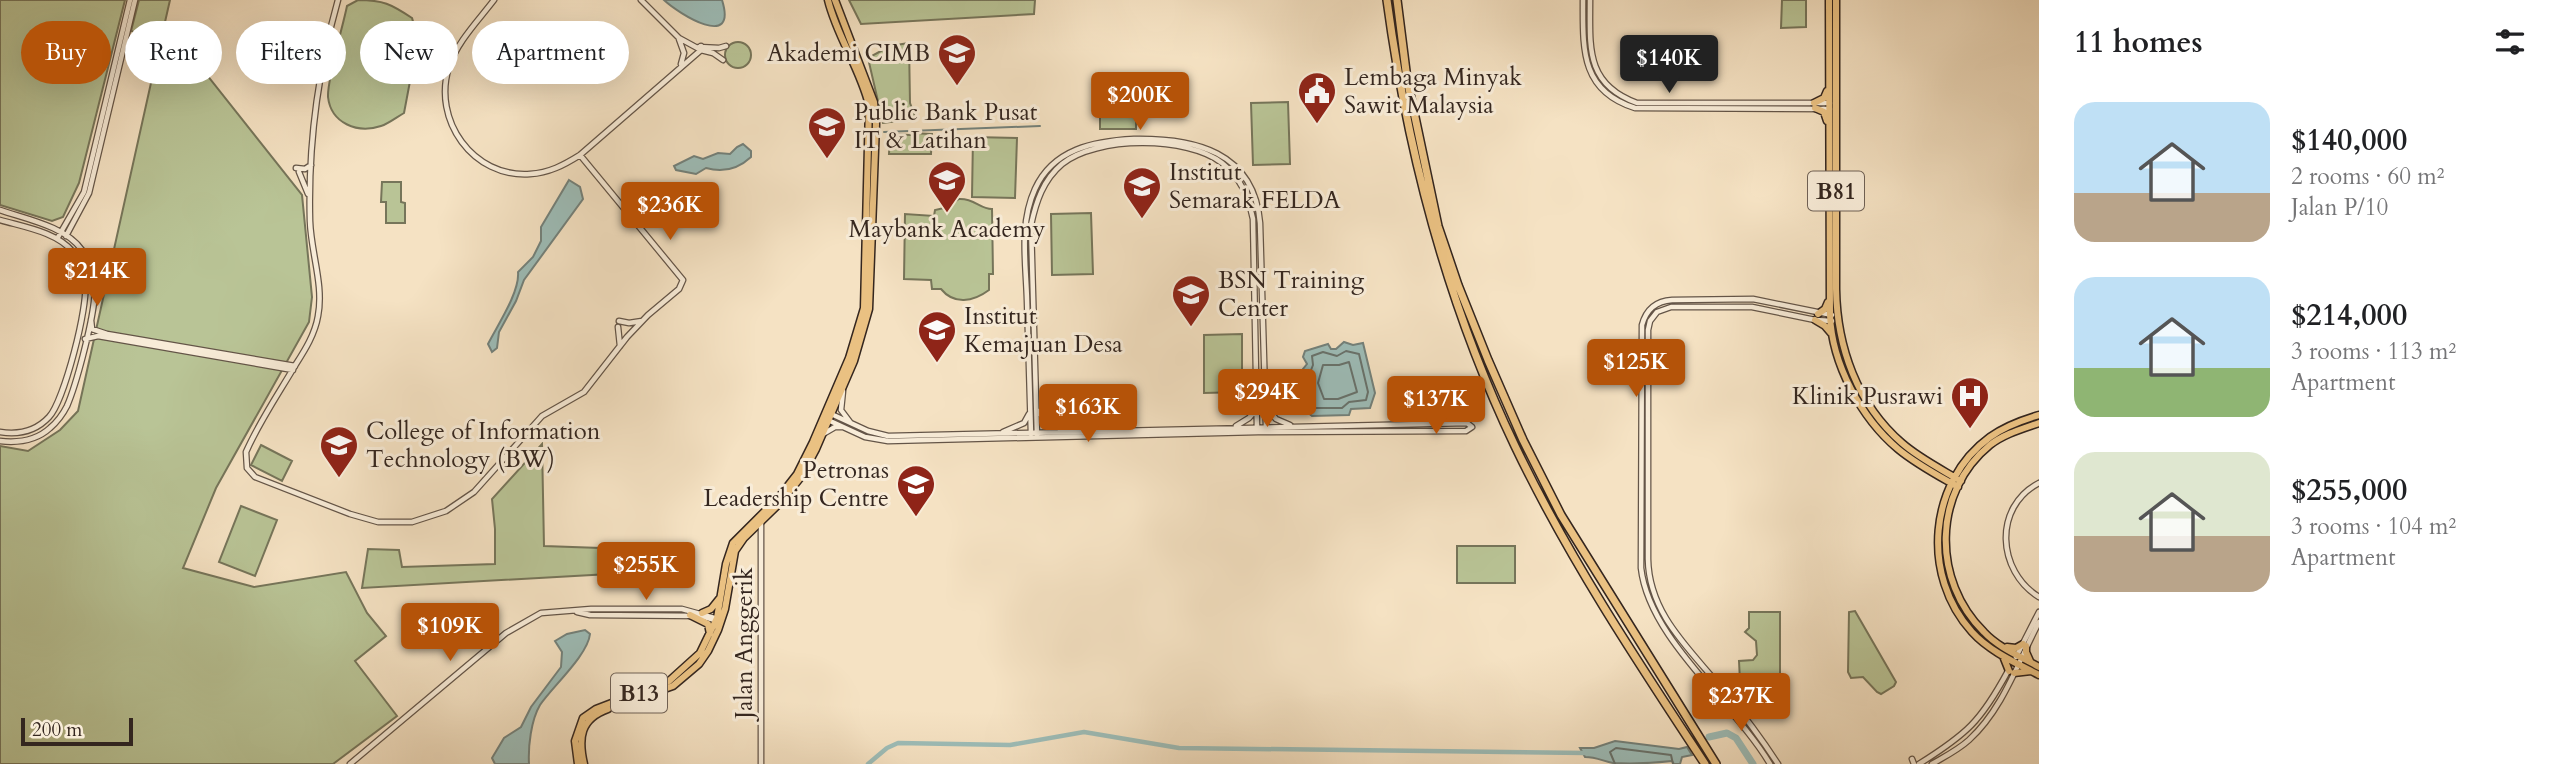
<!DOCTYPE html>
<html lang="en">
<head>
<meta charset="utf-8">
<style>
  :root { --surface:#fff; --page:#f6f6f6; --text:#202124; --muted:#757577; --accent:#b45309 }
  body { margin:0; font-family:Cardo,serif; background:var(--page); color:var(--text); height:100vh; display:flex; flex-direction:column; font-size:26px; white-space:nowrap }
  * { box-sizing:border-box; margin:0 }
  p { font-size:23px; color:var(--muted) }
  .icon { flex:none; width:38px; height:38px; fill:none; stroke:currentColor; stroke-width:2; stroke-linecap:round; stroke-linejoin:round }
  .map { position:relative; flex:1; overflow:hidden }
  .details { display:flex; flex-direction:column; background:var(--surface); width:525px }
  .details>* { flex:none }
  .banner { position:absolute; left:21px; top:21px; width:665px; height:63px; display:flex; gap:14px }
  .scale { position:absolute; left:21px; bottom:18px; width:112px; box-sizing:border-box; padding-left:7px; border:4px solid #34261f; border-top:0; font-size:19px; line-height:24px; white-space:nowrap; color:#34261f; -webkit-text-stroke:5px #f8ecd8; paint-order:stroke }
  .price { position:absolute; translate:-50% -60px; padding:0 16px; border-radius:7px; background:var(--accent); color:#fff; font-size:23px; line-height:46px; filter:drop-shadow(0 2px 4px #0008) }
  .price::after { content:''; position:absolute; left:50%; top:42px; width:21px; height:16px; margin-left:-10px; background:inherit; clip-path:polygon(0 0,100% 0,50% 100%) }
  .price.selected { background:#222; color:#fff }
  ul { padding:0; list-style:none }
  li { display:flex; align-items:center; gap:21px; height:175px; padding:0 35px }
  li span { display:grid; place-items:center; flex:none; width:196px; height:140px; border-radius:21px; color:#555 }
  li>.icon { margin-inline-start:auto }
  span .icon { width:84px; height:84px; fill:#fffc; stroke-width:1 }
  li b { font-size:30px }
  h2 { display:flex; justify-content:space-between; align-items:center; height:84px; padding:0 35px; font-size:30px }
  .tag { padding:0 24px; border-radius:32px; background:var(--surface); box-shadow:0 7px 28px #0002; font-size:24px; line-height:63px }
  .tag.selected { background:var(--accent); color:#fff }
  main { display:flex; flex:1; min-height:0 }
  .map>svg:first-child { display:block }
</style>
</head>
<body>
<main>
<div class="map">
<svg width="2039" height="764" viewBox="0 0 2039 764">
  <rect width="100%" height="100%" fill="#f5e2c3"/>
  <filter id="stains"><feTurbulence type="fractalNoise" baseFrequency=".00286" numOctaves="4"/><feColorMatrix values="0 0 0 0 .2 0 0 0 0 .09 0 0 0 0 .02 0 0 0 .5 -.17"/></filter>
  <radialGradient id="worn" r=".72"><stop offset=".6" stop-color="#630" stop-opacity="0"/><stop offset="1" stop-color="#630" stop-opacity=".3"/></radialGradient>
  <path fill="#b9c496" stroke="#76755a" stroke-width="2" d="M0,0H125L79,183L63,217L52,221L0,205Z
    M139,0H170L165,22L302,195L312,297L309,322L216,488L183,568L254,587L346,572L367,613L386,636L355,661L397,716L333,764H0V446L28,451L60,430L78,411L161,38L131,31Z
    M358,0C383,0 391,4 412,18L418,39L404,113C397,117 388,124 381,126C357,134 331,123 328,97C327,80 343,26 347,6Z
    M849,0H1035L1034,14L861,24Z
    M1782,0H1806V27L1781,28Z
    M725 55a13 13 0 1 1 26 0a13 13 0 1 1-26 0Z
    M909,43L910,103L916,119L883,123L868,58L890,46Z
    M1136,78V129H1100V79Z
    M1288,102L1290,164L1253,165L1251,103Z
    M910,133L932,134L931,154H889L890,134L910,135Z
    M973,137L1017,138L1015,198L972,197Z
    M382,182H401V202L405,203V223H386V202H381Z
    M959,199C974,198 980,209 992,209L993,274H989V290C973,302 954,305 941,289H932L931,280L904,279L905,214L934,216L935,210L944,208Z
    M1091,213L1093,274L1052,275L1051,214Z
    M1242,334V392L1204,393V335Z
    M542,444L544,546L629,549L627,573L362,588L368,549L399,550L402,567L495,564V529L492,499Z
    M261,445L292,461L282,481L251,465Z
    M241,506L277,520L255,576L219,562Z
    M1457,546H1515V583H1457Z
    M1855,611L1896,682L1894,686L1881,694L1877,692L1863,677L1851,678L1848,672L1849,612Z
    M1749,612H1780V680L1740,681L1739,661L1753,660L1757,655L1756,641L1745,632L1749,628Z"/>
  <path fill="#9dbdb8" stroke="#73817b" stroke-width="2" d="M664,0H722C738,51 679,14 664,0Z
    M743,144L751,151V157C738,169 723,173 706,168L696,174L676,170L674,166L694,156L703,159L718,153L730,154L737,147Z
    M569,180L580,187L583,199L524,280L516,301L499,332L497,348L492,352L488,344C497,326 520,292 518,272L533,257L541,241V227Z
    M1344,342L1353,345L1363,343L1375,393L1370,408L1351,409L1349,415L1312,416L1306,411L1304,392L1295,385L1304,374L1303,369L1307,364L1303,357L1305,351L1328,344L1331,349H1336Z
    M585,630L590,634C588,655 552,687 540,705C531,720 528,747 529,764H495L492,758L504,738L521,727L531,707L561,667L562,652L555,641L567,634Z
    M1615,741L1679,749L1687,747L1692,755L1682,757L1680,764H1674L1672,761C1654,763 1631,764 1613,763C1603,761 1596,757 1585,757L1580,748H1594Z"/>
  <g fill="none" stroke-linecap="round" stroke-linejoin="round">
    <path stroke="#68726c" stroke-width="2" d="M1346,351L1359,354L1368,392L1366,400L1349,402L1342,408H1315L1311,390L1306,383L1313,365L1312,356L1323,352L1337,356Z
      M1349,362L1357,392L1338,399H1324L1318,383L1323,365H1339Z
      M1615,764L1610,752L1616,748L1671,755L1673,764"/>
    <path stroke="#73817b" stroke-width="2" d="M884,132L1040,126"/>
    <path stroke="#9dbdb8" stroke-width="4.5" d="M868,764L887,748L898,743L1010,745L1084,732L1179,748L1585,753"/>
    <path stroke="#9dbdb8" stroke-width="7" d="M1709,737L1727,733L1736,738L1753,764"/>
    <defs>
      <path id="minor" d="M338,0C318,71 308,147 310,221C311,253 324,285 318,316C315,334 305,350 296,364C279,393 259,422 246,452L247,468L255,477L350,514L378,522H412L446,511L474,492L542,416L584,392L627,337L648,315L679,289L683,280L580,155
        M494,0C478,21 457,42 449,67C432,120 473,178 530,174C549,173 564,165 580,155L701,50V46
        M641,0L679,38L701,50L713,53L723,60
        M1583,0C1583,48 1580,91 1635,108L1830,109
        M1590,0C1590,47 1585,84 1637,103H1830
        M679,39L684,53L681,64
        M699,47L719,48L726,46
        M296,168L305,169L311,165
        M299,172L308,194
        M0,210C26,219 65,226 82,250C92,263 96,285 94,302C91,327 77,383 67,406C63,414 57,422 50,428C37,440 18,443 0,441
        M0,220C24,227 57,232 73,252C79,260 84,273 85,282C89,305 64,401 49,417C36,431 19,435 0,432
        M66,236L89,193L135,0
        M57,239L84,192L130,0
        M91,320L92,329L107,334L295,366
        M619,321L629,323L642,321
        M618,327L620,346
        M85,339L98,336L293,370
        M843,391L841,410L850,422
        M1267,408L1276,419L1290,425
        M1038,411L1046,421L1064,431
        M828,420L865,437L888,441L1258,432L1466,431L1472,427L1467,423L888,436L868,431L829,413
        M1236,426L1249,418L1256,410
        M1003,432L1024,423L1029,414
        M823,434L835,427H843
        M1031,434C1030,389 1028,345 1027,300C1026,263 1019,224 1035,189C1053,149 1094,141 1134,139C1194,138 1254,151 1260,223L1266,427
        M1037,435L1031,225C1036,202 1043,180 1062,164C1096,136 1188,136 1222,163C1241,178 1248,196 1253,219L1257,428
        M2039,483C1993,507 1997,571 2039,597
        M761,522V764
        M577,612L590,615L701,616L718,621
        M2016,657L2039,612
        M1912,759L1914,764
        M350,764L506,633L541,613L591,609H682L718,619
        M1770,764C1734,703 1649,639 1641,568L1642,325C1646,310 1656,301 1672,300L1753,299L1832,315
        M1778,764C1761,738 1743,714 1724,691C1691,650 1649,615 1648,559V330L1650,321L1657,312L1671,307H1752L1815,320L1832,321
        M1919,764C1967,734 1981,721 2008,671
        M1932,764C1944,757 1958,750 1969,740C2003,709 2018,662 2039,622"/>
      <path id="major" d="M1829,0L1830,315C1832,364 1861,418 1898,449C1916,464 1937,475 1958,487
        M1836,0V289C1837,347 1857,404 1902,443C1919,458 1941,469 1961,481
        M1814,103L1824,98L1827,91
        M1815,108L1824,112L1827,121
        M1818,314L1825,309L1828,302
        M1815,320L1825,326L1831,333
        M2039,415C2022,420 2005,426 1990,437C1928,482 1921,576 1972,632C1989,651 2016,663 2039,675
        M2039,423C2022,429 2004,434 1990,445C1932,492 1932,581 1984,632C1999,648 2020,656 2039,667
        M702,613L711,609L719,599
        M690,615L708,624L710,634
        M2026,646V652L2030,661
        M2007,647L2016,648L2023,644
        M2003,656L2009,671
        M2014,673L2031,671
        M619,705L673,686L699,664L708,651L718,630L725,609L735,551L744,538L780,503L801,477L816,449L854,361L869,309L876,124L874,102L835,0
        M578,764L575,741L583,718L596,709L669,681L700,653L717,618L726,564L733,543L779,497L797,474L813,442L849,358L864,308L869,105C860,68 837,37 828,0
        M584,764C578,738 580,719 608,709"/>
      <path id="highway" d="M1387,0C1408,155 1447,304 1515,446C1568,557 1637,661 1705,764
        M1397,0L1407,79L1438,226L1458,285L1488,360L1523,440L1561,515L1716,764"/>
    </defs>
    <use href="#minor" stroke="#645548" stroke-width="7"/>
    <use href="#major" stroke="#34261f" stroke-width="9"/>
    <use href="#highway" stroke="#34261f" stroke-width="10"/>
    <use href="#minor" stroke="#f8ecd8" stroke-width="4.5"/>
    <use href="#major" stroke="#eac182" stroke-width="6"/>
    <use href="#highway" stroke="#eac182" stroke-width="7"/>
  </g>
  <defs>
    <symbol id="university-pin" viewBox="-11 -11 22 30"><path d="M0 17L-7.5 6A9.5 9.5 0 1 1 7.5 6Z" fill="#8f2418" stroke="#f8ecd8"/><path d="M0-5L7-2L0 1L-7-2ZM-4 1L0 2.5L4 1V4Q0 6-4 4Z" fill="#fff"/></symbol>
    <symbol id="civic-pin" viewBox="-11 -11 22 30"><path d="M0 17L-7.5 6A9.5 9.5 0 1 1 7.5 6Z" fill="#8f2418" stroke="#f8ecd8"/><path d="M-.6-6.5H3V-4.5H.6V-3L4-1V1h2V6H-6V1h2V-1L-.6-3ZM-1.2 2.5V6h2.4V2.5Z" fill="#fff"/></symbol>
    <symbol id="hospital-pin" viewBox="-11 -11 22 30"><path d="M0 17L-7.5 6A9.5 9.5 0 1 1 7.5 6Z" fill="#8f2418" stroke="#f8ecd8"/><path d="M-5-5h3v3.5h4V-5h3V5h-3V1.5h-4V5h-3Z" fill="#fff"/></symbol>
  </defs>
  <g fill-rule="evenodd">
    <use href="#university-pin" x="935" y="31" width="44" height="60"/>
    <use href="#civic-pin" x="1295" y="69" width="44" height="60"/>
    <use href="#university-pin" x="805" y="104" width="44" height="60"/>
    <use href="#university-pin" x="925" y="158" width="44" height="60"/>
    <use href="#university-pin" x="1120" y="164" width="44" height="60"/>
    <use href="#university-pin" x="1169" y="272" width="44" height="60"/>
    <use href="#university-pin" x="915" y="308" width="44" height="60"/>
    <use href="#hospital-pin" x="1948" y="374" width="44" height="60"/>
    <use href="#university-pin" x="317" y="423" width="44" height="60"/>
    <use href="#university-pin" x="894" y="462" width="44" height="60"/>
  </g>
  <g text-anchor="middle" stroke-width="6" stroke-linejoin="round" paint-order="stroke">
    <g fill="#f8ecd8" stroke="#6f6156" stroke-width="2">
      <rect x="1808" y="171.5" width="56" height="39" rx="5"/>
      <rect x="611" y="673.5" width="56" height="39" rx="5"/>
    </g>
    <g font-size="23" font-weight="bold" fill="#34261f">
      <text x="1836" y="199">B81</text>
      <text x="639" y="701">B13</text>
    </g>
    <g font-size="24" fill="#34261f" stroke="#f8ecd8" text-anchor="start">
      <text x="930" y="61" text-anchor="end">Akademi CIMB</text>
      <text x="1344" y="85">Lembaga Minyak<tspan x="1344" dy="28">Sawit Malaysia</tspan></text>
      <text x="854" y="120">Public Bank Pusat<tspan x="854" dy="28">IT &amp; Latihan</tspan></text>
      <text x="1169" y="180">Institut<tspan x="1169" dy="28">Semarak FELDA</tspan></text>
      <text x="947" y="237" text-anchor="middle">Maybank Academy</text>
      <text x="1218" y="288">BSN Training<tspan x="1218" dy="28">Center</tspan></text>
      <text x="964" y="324">Institut<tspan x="964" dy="28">Kemajuan Desa</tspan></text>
      <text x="1943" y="404" text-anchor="end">Klinik Pusrawi</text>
      <text x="366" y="439">College of Information<tspan x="366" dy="28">Technology (BW)</tspan></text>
      <text x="889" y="478" text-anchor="end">Petronas<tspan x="889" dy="28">Leadership Centre</tspan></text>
    </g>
    <g font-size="24" fill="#34261f" stroke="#f8ecd8">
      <text transform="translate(744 643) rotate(-90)" y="8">Jalan Anggerik</text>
    </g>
  </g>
  <rect width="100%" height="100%" filter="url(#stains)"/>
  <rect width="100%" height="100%" fill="url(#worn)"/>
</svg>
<div class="scale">200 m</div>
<b class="price selected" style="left:1669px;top:95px">$140K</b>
<b class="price" style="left:1140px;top:132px">$200K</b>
<b class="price" style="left:670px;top:242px">$236K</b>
<b class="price" style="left:97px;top:308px">$214K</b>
<b class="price" style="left:1636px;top:399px">$125K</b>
<b class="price" style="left:1267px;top:429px">$294K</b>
<b class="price" style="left:1436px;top:436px">$137K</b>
<b class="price" style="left:1088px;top:444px">$163K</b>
<b class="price" style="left:646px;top:602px">$255K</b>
<b class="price" style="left:450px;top:663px">$109K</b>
<b class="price" style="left:1741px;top:733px">$237K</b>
<div class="banner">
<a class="tag selected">Buy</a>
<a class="tag">Rent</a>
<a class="tag">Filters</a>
<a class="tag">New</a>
<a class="tag">Apartment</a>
</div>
</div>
<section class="details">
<h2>11 homes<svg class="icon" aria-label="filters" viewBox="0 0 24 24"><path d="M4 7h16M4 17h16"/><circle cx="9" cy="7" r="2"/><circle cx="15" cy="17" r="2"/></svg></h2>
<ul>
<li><span style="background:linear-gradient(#bfe0f5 65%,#b9a48a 0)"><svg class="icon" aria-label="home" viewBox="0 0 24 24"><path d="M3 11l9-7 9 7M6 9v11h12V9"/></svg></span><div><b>$140,000</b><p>2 rooms · 60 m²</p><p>Jalan P/10</p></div></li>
<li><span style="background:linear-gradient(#bfe0f5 65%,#8fb573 0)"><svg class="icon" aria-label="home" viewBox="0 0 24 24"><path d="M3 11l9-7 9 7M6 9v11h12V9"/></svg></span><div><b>$214,000</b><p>3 rooms · 113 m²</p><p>Apartment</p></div></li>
<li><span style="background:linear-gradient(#dfe7d0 60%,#b9a48a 0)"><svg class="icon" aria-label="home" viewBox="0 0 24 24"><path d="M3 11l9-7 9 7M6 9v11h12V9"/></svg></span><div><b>$255,000</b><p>3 rooms · 104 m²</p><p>Apartment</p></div></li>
</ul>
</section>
</main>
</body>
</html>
